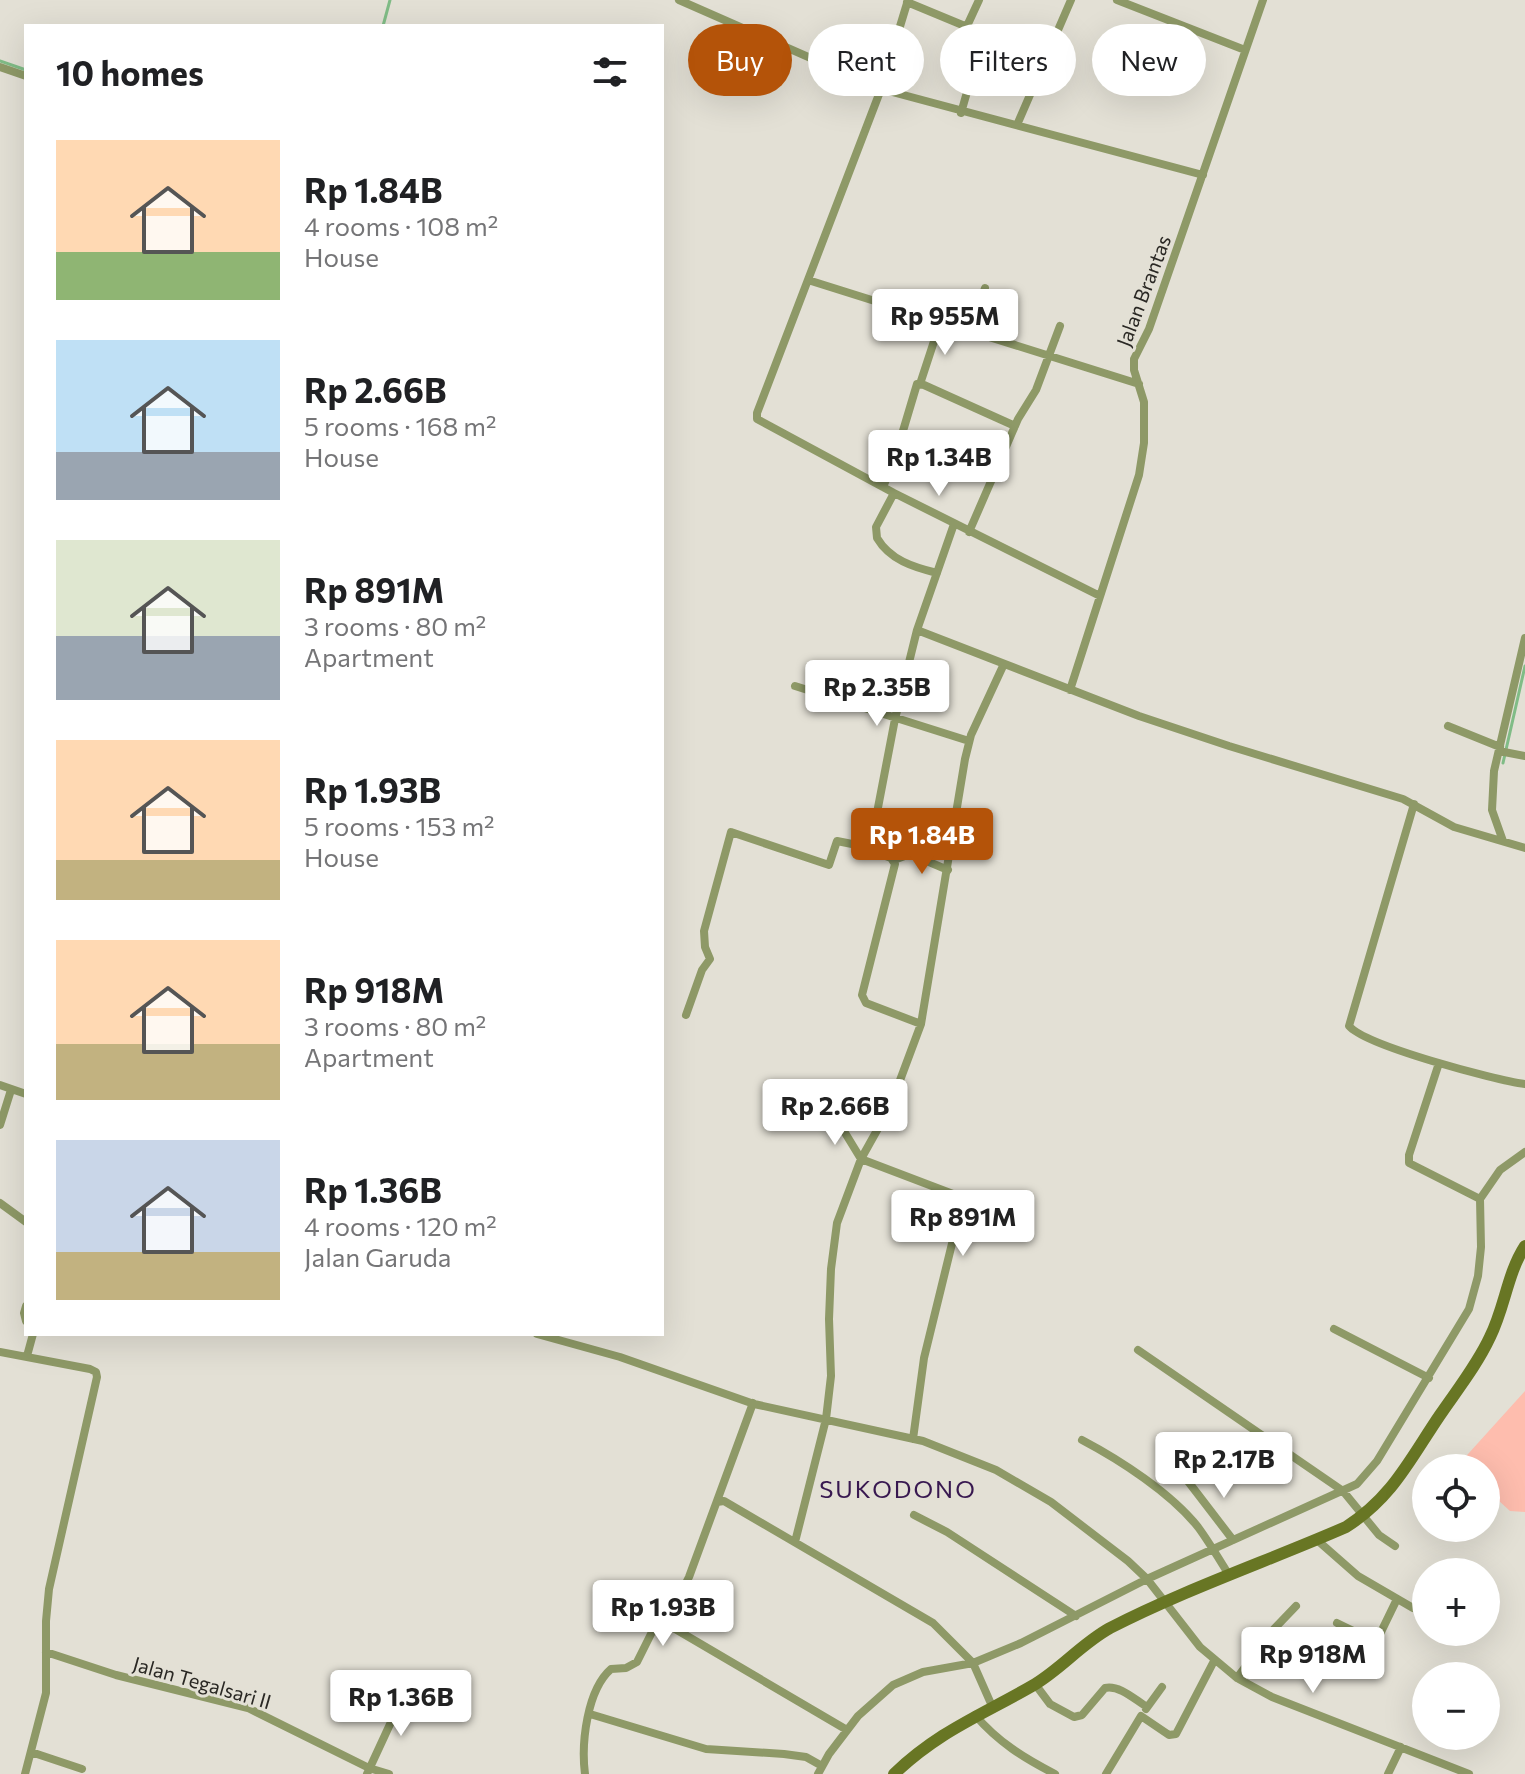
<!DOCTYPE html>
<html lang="en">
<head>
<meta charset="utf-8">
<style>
  :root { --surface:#fff; --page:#f2f2f2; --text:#202124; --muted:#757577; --accent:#b45309 }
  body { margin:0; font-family:Commissioner,sans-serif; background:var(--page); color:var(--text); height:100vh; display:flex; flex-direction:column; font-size:30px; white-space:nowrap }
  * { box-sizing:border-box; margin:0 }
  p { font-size:26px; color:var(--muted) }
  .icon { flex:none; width:44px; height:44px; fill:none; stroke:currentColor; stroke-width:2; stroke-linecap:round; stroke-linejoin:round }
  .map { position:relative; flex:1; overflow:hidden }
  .drawer { position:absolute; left:24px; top:24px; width:640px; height:1312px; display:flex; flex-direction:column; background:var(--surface); border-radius:0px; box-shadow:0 8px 32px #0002 }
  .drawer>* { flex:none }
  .banner { position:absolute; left:688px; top:24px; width:716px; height:72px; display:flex; gap:16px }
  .tools { position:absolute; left:1412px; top:1454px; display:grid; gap:16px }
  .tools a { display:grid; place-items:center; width:88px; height:88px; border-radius:50%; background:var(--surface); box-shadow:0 8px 32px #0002; font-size:40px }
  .price { position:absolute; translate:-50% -68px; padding:0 18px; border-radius:8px; background:#fff; color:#222; font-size:26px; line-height:52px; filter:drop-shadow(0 2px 4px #0008) }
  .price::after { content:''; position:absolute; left:50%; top:48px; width:24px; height:18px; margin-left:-12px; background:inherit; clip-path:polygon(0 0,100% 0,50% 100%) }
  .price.selected { background:var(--accent); color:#fff }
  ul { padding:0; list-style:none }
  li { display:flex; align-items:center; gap:24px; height:200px; padding:0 32px }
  li span { display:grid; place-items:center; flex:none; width:224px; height:160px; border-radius:0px; color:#555 }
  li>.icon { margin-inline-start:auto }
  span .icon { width:96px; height:96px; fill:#fffc; stroke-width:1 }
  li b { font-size:34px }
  h2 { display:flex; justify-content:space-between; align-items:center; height:96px; padding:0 32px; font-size:34px }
  .pill { padding:0 28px; border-radius:36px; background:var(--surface); box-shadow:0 8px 32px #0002; font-size:28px; line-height:72px }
  .pill.selected { background:var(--accent); color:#fff }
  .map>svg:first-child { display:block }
</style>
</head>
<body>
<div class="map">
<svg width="1525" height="1774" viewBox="0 0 1525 1774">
  <rect width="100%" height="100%" fill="#e3e0d5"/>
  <path fill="#febdae" d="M1525,1391V1512L1510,1511L1486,1489V1468H1464L1459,1464Z"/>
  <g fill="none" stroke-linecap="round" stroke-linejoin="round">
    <path stroke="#80bc86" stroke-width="3" d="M383,26L390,0
      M0,61L26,70
      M1503,763L1525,666"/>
    <path stroke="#8e9967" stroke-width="8" d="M679,0L881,89L1203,175
      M908,0L881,89L757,413V419L894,493L1100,596
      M1117,0L1245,50
      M907,2L989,36L990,39L971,78L961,113
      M967,26L979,0
      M0,67L26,76
      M1017,125L1071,0
      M808,280L1139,384
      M971,330L985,288
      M920,384L941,320
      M883,487L894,461L917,384L924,385L1015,426
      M894,493L876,527L877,538C890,560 913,567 937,573
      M969,532L1018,419L1036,390L1060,326
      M917,630L954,524
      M795,686L969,741
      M1070,690L1139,475L1144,443V402L1134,370V359L1149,329L1263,0
      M1448,726L1500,747
      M1499,751L1525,756
      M1414,804L1349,1026C1366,1046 1495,1080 1525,1084
      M1503,841L1492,810L1494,771L1525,638
      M894,860L910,854L948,870
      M686,1015L702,970L710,959L705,947L704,931L731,832L829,865L837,841L872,848
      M921,1024L866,1003L862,995L895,864L891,858L875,852L871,844L895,719L917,630L1139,716L1229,746L1403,799L1454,827L1525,848
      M1439,1063L1409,1155V1163L1480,1199
      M0,1085L26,1094
      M836,1118L861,1159L953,1194L960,1201L959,1215L924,1358L913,1439
      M0,1125L11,1090
      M0,1203L26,1222
      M26,1306L24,1313L26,1321
      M1334,1329L1429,1378
      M537,1334L620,1357L754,1404L923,1441L996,1470L1051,1502L1128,1561L1147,1579L1200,1647L1237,1678L1272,1697L1469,1774
      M1138,1350L1343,1491L1379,1535L1395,1546
      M0,1352L90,1369L96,1372L97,1377L49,1589L46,1621V1693L25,1774
      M27,1356L33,1334
      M1082,1440C1120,1460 1171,1493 1198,1527C1209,1542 1219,1559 1229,1575
      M1187,1480L1233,1540
      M717,1502L724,1501L933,1623L973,1663L992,1706
      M914,1515L947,1532L1076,1616
      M1317,1540L1358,1576L1413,1608
      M795,1542L826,1419L831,1376L829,1319L831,1269L837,1223L861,1159L885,1116L899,1083L921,1024L965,759L971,735L1003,666
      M665,1623L847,1730
      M1337,1623L1376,1642
      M46,1652L116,1675L248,1708L369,1768L389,1774
      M1365,1665L1397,1599
      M1237,1678L1273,1630L1296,1606
      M1035,1684L1050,1704L1074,1717L1082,1715L1105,1688C1120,1685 1134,1699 1147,1707
      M1146,1709L1162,1687
      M590,1714L706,1749L784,1754L806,1757L822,1766
      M975,1715C998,1742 1024,1758 1055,1774
      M31,1752L82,1769
      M367,1774L404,1694
      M585,1774C581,1743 587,1690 611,1669L626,1668L637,1662L652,1632L668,1619L689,1577L753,1403
      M818,1774L829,1754L858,1716L893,1685L923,1672L973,1663L1021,1643L1147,1579L1357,1484L1377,1461L1469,1309L1478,1276L1481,1247L1480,1199L1500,1170L1525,1152
      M1106,1774L1141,1716L1169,1735L1176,1734L1214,1661
      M1388,1774L1401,1747"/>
    <path stroke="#687624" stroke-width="12" d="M894,1774C939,1731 980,1716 1032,1686C1060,1670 1081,1644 1110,1628C1186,1589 1268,1561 1346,1527C1393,1497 1410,1459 1440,1415C1457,1390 1477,1365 1490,1337C1505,1307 1507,1274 1525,1246"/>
  </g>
  <g text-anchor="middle" stroke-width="6" stroke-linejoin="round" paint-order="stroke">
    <g font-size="20" fill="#2a2824" stroke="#e3e0d5">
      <text transform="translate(1144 291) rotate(-69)" y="7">Jalan Brantas</text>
      <text transform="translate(202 1683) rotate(16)" y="7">Jalan Tegalsari II</text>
    </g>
    <g font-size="24" letter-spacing="2" fill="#381850" stroke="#e3e0d5">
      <text x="898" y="1498">SUKODONO</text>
    </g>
  </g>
</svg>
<div class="tools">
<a><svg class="icon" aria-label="locate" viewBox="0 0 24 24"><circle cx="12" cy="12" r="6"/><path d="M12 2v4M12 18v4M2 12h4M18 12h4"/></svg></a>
<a>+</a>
<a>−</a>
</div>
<b class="price" style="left:945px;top:357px">Rp 955M</b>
<b class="price" style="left:939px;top:498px">Rp 1.34B</b>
<b class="price" style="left:877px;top:728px">Rp 2.35B</b>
<b class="price selected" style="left:922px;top:876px">Rp 1.84B</b>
<b class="price" style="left:835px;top:1147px">Rp 2.66B</b>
<b class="price" style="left:963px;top:1258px">Rp 891M</b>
<b class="price" style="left:1224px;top:1500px">Rp 2.17B</b>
<b class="price" style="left:663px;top:1648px">Rp 1.93B</b>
<b class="price" style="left:1313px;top:1695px">Rp 918M</b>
<b class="price" style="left:401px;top:1738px">Rp 1.36B</b>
<div class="banner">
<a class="pill selected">Buy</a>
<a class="pill">Rent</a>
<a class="pill">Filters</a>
<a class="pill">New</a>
</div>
<section class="drawer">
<h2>10 homes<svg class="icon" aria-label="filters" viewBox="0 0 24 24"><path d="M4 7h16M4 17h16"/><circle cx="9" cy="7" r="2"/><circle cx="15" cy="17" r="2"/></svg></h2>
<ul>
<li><span style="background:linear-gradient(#ffd9b3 70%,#8fb573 0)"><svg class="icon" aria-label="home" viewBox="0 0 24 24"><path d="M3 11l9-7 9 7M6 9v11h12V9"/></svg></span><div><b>Rp 1.84B</b><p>4 rooms · 108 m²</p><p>House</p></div></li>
<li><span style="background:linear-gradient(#bfe0f5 70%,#9aa5b1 0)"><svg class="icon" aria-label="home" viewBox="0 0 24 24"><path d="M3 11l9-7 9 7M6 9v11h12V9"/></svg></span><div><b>Rp 2.66B</b><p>5 rooms · 168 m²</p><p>House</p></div></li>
<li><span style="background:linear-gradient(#dfe7d0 60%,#9aa5b1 0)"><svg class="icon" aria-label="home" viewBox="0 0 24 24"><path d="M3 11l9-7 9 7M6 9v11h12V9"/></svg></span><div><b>Rp 891M</b><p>3 rooms · 80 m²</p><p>Apartment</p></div></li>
<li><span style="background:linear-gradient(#ffd9b3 75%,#c2b280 0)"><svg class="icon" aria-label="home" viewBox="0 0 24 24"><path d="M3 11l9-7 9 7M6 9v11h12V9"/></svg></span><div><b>Rp 1.93B</b><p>5 rooms · 153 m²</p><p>House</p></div></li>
<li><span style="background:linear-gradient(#ffd9b3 65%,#c2b280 0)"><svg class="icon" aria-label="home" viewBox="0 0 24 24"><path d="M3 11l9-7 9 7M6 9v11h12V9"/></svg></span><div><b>Rp 918M</b><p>3 rooms · 80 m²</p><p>Apartment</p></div></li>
<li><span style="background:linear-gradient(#c9d6e8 70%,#c2b280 0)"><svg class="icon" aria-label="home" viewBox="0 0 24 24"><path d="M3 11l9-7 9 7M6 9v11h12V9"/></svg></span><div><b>Rp 1.36B</b><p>4 rooms · 120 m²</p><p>Jalan Garuda</p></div></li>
</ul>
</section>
</div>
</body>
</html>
